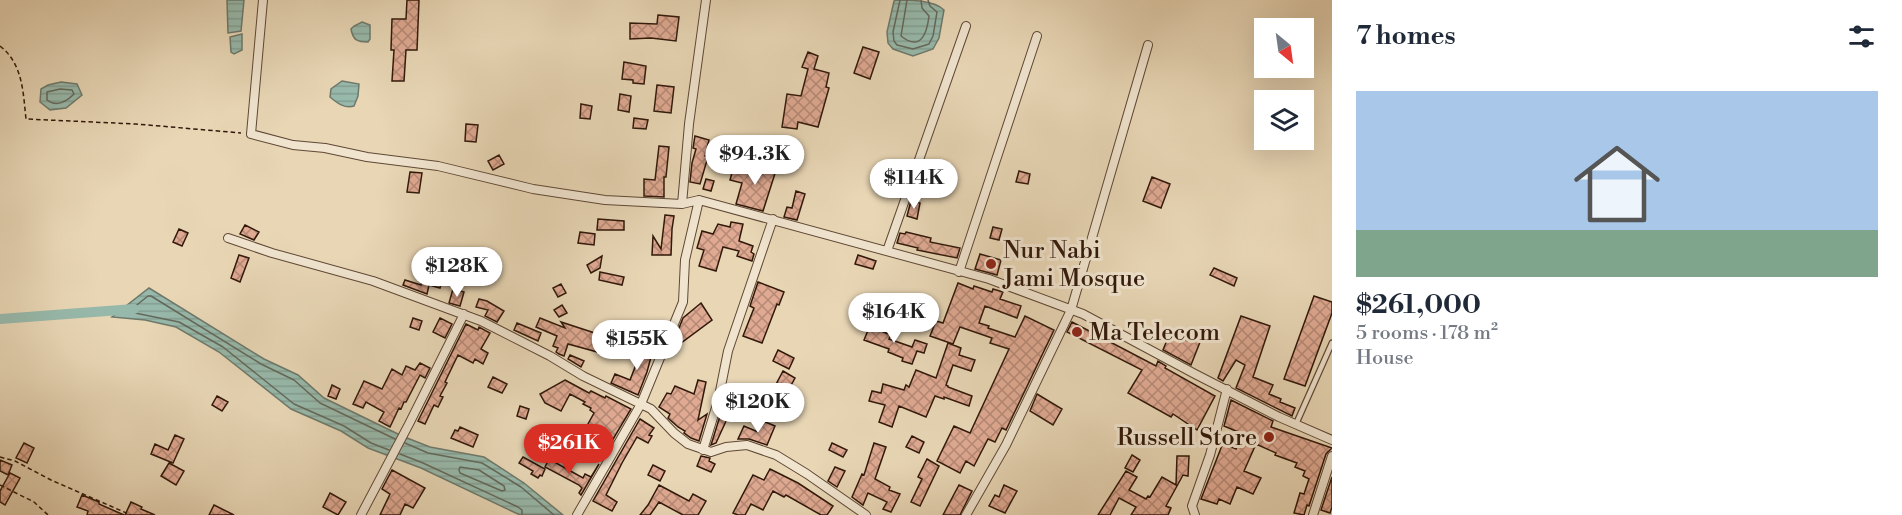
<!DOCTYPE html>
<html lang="en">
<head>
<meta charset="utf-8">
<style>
  :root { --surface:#fff; --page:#f2f2f3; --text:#1f2937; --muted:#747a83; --accent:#d93025 }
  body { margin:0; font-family:"Libre Bodoni",serif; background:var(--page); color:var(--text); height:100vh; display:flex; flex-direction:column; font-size:22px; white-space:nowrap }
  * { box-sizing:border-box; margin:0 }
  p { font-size:20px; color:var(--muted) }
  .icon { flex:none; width:33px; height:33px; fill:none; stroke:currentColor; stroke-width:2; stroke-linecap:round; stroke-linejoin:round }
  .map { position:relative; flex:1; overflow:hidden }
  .side { display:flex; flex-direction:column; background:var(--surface); width:570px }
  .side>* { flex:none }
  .needle { width:39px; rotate:151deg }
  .buttons { position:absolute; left:1254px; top:18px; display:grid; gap:12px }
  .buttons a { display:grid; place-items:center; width:60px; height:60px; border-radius:0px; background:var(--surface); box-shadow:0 6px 24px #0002; font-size:30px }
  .price { position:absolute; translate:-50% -51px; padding:0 14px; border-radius:21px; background:#fff; color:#222; font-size:20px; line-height:39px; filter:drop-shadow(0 2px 3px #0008) }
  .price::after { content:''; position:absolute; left:50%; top:36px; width:18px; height:14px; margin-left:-9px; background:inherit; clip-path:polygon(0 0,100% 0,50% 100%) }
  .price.current { background:var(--accent); color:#fff }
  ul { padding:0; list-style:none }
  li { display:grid; align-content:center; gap:12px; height:318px; padding:0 24px }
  li span { display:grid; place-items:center; height:186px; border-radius:0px; color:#555 }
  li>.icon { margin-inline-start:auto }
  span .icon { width:108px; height:108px; fill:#fffc; stroke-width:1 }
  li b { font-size:26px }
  h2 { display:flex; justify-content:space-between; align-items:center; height:72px; padding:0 24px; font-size:26px }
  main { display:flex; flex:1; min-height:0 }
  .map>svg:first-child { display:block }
</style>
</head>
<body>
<main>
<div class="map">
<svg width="1332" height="515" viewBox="0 0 1332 515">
  <defs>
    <pattern id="water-rules" width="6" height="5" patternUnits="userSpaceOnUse" patternTransform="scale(1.5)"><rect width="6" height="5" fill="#97b9ab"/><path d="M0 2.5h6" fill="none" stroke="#839e92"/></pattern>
    <pattern id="building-cross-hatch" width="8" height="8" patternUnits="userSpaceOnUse" patternTransform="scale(1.5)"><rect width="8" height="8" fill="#dfa992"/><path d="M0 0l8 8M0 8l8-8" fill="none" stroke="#b58975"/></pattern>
  </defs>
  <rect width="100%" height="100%" fill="#e8d6b5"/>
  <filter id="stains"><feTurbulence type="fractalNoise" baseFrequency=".00333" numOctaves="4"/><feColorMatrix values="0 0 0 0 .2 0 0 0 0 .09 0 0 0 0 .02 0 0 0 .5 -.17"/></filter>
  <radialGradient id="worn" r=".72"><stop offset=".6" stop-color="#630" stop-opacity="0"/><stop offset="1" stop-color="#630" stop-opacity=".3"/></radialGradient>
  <path fill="url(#water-rules)" stroke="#6e796b" stroke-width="1.5" d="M227,0H244L241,31L228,33Z
    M896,0C911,0 934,0 944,10L939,38L933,49L913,56L893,49L888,43L887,32L894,1Z
    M362,22L370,25V39L368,42C357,42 353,40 351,29L354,26Z
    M242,34V50L234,54L231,52L230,37Z
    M342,81L359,84L358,96L354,106C345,109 337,103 330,97L331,89Z
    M61,82L77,84L82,95L66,108L50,110L40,102L41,89L48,85Z
    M149,288L264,359L298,375L324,398L402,436L430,447L484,457L524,483L563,515H520L421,468L368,448L341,431L291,409L219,352L176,327L145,320L112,317Z"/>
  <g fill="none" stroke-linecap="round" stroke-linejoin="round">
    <path stroke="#64685a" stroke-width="1.5" d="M900,0L893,32L894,41L897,45L913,49L929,44L933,36L937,12L930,6L928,0
      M907,0L901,36C921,52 927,33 929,16L922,8L921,0
      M60,89L72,90L74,94C66,102 56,107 47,100V92Z
      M405,443L428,453L482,463L521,487L554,515
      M389,450L371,443L344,426L294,404L223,347L179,322L135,313L133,308L148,296H151L261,364L294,380L320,403L395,439
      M400,454L423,463L518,507L522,510V515
      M460,467L479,470L504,486L505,490L502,491L460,473L459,470Z"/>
    <path stroke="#97b9ab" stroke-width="10" d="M0,319L134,309"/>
  </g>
  <path fill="url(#building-cross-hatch)" stroke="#31180a" stroke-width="1.5" d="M407,0H419L417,50H406L404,81H392L394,50H391L392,19H406Z
    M658,15L679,17L676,41L651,38L630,39V23L657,24Z
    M863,47L879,52L870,79L854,73Z
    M808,52L818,56L814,69L829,73L826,87L829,88L818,127L798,122L797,129L782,127L787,94L801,96L808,69L802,67Z
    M624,62L646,66L644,84L633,83V80L622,79Z
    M657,85L674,87L671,113L654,111Z
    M620,94L631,96L629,112L618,110Z
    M581,104L592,106L590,119L580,118Z
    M634,118L648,120L646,129L633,128Z
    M466,124L478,125L476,142L465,141Z
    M695,136L709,140L705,156L708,157L700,184L690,182L692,163L696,149L693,148Z
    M659,146L669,147L666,177H664V197L644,196V179L655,180Z
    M499,155L504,164L493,170L488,161Z
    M764,160L778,164L763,211L736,204L742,183L730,180L733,169L759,176Z
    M1019,171L1030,174L1028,184L1016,182Z
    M410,172L422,173L419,193L407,192Z
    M921,176L929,178L924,196L916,194Z
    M1152,177L1170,184L1161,208L1143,201Z
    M706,179L714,181L711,191L703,189Z
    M796,191L805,194L797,220L784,217L787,207L792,208Z
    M911,201L920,203L917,219L907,216Z
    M665,215L674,216L672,229L671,255H652L653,236L661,249Z
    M598,219L624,221V230H597Z
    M731,222L743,224L739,241L753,246L751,252L754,254L752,261L737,256L739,251L723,247L716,271L699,266L704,250L697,248L702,231L713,234L718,224L730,227Z
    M245,225L259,232L254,240L240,234Z
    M993,227L1002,229L999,240L990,238Z
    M179,229L188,233L182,246L173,242Z
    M580,232L595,234L594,245L578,243Z
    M906,232L931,238L930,242L960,248L957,258L917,250L918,248L897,243L900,233L905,234Z
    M472,251L491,255L489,267L470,264Z
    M980,254L1001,260L997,275L975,269Z
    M239,255L249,258L240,282L231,278Z
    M858,255L876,261L873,269L855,264Z
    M602,256L600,268L591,273L587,265Z
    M426,262L437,264V267L445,270L440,288L429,285L427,294L403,285L405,280L421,285Z
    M1214,268L1237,278L1234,286L1210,275Z
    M600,272L624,277L622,285L599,280Z
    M758,282L784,292L779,305L777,304L762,343L743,336L754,308L750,306Z
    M958,283L973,289L974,286L992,292L993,289L1003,292L1000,299L1021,306L1017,318L985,306L979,323L989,326L988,328L1015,337L1025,316L1054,330L1006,430L1002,428L995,442L988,439L974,466L966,461L960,473L937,461L954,426L970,433L1009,349L990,343L992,338L960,327L953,344L930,336L936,321L943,323Z
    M561,284L566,293L558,297L553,288Z
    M453,289L464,292L460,306L449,303Z
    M1314,296L1332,302V313L1305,386L1284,379Z
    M479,299L487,301L504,311L497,322L485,316L488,310L476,307Z
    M701,303L712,320L681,343L677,333L683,318Z
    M562,305L567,313L559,317L554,310Z
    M1241,316L1270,326L1253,377L1273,385L1269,394L1281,399L1280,402L1295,408L1292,416L1236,388L1245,365L1236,360L1223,381L1218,378Z
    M413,318L422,321L419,330L410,327Z
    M440,318L452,324L445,338L433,332Z
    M540,318L565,328L561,322L607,337L601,353L568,344L564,356L559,354L556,352L558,348L553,346L557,336L536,327Z
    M1072,322L1156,366L1158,361L1166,366L1165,368L1215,396L1197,430L1173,414L1171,417L1128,393L1142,370L1067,332Z
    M517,323L541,333L538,341L514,330Z
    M871,323L882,327L881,331L891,335L889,339L912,347L915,340L927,344L924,353L917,351L912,364L902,361L903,358L888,352L889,349L864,340Z
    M466,324L478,330L479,327L490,333L481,349L488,353L483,364L475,359L473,363L458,355L445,382L447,383L440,396L443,397L438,407L434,405L425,424L418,421Z
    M1170,333L1188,341L1190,337L1200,342L1191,365L1163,350Z
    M646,339L655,342L647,372L638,395L611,383L615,374L630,380Z
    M948,343L961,348L959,355L975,360L971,371L953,365L946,385L948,386V387L972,396L969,406L944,397V399L935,396L926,417L899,406L892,427L879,422L885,405L869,401L872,391L881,393L883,384L904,390L906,385L909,387L916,370L936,378Z
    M778,350L794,358L789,369L773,361Z
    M570,355L584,361L581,367L568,359Z
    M420,363L430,368L425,378L420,375L406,402H404L401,409L399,408L390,427L379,421L384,412L366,402L363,408L353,404L364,381L382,389L392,369L402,375L406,366L415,370Z
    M783,371L795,378L784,398L772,392Z
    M493,377L507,384L502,393L488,387Z
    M565,380L589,393L591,391L605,398L606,396L631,409L609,446L592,436L589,441L584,438L576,452L555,439L559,432L564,434L569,425L583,433L594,413L590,410L591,408L583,404L585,402L570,394L561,411L545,403L540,394Z
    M698,380L706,382L698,420L707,414L699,441L691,438L684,433L685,431L678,427L668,418L670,414L659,407L667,393L671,394L675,386L694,394Z
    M332,385L340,389L336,399L328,396Z
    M1037,394L1062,409L1053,425L1030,411Z
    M217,396L228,402L222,411L212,405Z
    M1231,400L1273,421L1271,427L1332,448L1326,454L1309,506L1307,505L1304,515L1294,513L1300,493L1304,494L1309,479L1303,476L1305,471L1295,467L1297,463L1275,455L1276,453L1256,444L1244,471L1261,478L1253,494L1237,487L1230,504L1219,499L1217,504L1201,499L1223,443L1236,449L1243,434L1224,426Z
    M520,406L529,409L526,419L517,416Z
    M720,416L727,419L716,443L711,445Z
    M640,419L654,428L649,435L652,436L648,443L637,437L622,463L606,495L617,502L612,511L593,501Z
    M763,421L775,426L767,445L749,439H738L744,426L758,432Z
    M460,427L478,435L473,447L451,438L455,430L458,431Z
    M175,435L184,439L173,463L151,454L155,444L168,450Z
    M912,436L924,442L919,453L906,447Z
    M24,443L34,448L27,463L16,458Z
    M832,443L847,450L843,457L829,450Z
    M874,443L886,447L875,479L890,487L889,490L900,494L891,512L883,509L887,502L868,493L863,505L852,497L862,474L864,475Z
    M1132,455L1140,460L1133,472L1125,468Z
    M701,456L710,458L709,461L715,464L711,472L697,466Z
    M1177,456H1189L1188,476L1183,475L1166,506L1171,508L1168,515H1131L1136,507L1119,498L1110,515H1098L1126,471L1137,477L1129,490L1146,499L1148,496L1150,497L1162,477L1176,485Z
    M523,457L545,469L542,476L540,475L538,478L531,474L533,471L519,463Z
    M549,459L583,478L585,474L591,477L599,464L581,495L579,493L582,488L579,485L545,467Z
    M927,459L939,466L920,506L911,502L922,479L918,477Z
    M0,460L12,465L8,475L0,471Z
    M169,463L184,471L176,485L161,476Z
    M653,465L665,471L660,481L648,475Z
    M835,467L845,471L837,487L828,481Z
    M770,469L798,483L833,506L827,515H821L786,495L784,497L773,491L763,510L751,504L745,515H738L733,513L753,475L764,480Z
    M392,470L425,488L413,508L405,504L400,515H380L390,494L382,489Z
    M10,473L20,478L5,505L0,502V491Z
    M1332,477V507L1330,513L1321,510Z
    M659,485L689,501L693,494L706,501L698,515H683L659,502L650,515H640L648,505Z
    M959,485L972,491L960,515H943Z
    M1004,485L1017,491L1005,513L989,506L995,495L999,497Z
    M330,493L346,502L338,515L323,507Z
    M82,495L99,502V504L124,515H87L88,511L77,507Z
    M131,502L142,507L141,509L155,515H125Z
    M214,505L234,515H209Z"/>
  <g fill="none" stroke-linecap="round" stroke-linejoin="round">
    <defs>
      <path id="service" d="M1296,424L1332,343"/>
      <path id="minor" d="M263,0L251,134L293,145L325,148L367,157L438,166L533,189L605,200L682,204L699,200L989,279L1083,314L1195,374L1279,417L1332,440
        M682,204L689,124L706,0
        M228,238L272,253L373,281L481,321L550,356L583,376L651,409L674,433L688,444L711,452L726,447L747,445L776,455L807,474L866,515
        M887,251L966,26
        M959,272L1037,36
        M703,450L718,401L728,351L773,219
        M361,515L409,424L464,314
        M577,515L641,404L683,302L685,260L699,200
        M966,515L1006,445L1071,310L1148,45
        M1195,515L1192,506L1210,455L1227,389
        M1313,515L1332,456"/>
    </defs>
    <use href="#service" stroke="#5f4835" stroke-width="7"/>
    <use href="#minor" stroke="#5f4835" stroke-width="10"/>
    <path stroke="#31180a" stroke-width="1.5" stroke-dasharray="4.5 3" stroke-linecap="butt" d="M0,46C23,64 23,92 26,119L136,124L241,133
      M0,457L15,461L51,480L131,515
      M0,485L34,502L48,515"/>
    <use href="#service" stroke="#f0e4cf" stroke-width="4.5"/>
    <use href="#minor" stroke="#f0e4cf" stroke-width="8"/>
  </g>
  <g fill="#8f2418" stroke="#f0e4cf" stroke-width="2">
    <circle cx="991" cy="264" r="6"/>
    <circle cx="1077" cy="332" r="6"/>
    <circle cx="1269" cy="437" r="6"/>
  </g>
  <g text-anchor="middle" stroke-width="6" stroke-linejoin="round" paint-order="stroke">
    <g font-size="24" fill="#31180a" stroke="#f0e4cf" text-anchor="start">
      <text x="1003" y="258">Nur Nabi<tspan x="1003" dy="28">Jami Mosque</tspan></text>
      <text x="1089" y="340">Ma Telecom</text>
      <text x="1257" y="445" text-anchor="end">Russell Store</text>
    </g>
  </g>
  <rect width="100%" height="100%" filter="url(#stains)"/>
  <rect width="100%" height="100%" fill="url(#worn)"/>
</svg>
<div class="buttons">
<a><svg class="needle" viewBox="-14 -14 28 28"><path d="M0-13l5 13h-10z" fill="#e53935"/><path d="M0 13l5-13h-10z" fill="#747a83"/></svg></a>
<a><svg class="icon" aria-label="layers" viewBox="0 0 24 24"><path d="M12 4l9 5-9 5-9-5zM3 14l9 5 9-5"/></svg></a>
</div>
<b class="price" style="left:755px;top:186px">$94.3K</b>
<b class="price" style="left:914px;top:210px">$114K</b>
<b class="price" style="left:457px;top:298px">$128K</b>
<b class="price" style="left:894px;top:344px">$164K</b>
<b class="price" style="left:637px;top:371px">$155K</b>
<b class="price" style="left:758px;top:434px">$120K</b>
<b class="price current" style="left:569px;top:475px">$261K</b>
</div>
<section class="side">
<h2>7 homes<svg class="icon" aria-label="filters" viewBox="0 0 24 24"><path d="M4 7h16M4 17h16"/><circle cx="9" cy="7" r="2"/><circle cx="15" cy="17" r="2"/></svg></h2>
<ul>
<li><span style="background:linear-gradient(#a9c7e8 75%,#7fa58c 0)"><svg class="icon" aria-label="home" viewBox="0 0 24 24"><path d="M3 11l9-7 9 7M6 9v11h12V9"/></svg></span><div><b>$261,000</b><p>5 rooms · 178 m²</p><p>House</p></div></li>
</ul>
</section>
</main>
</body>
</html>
